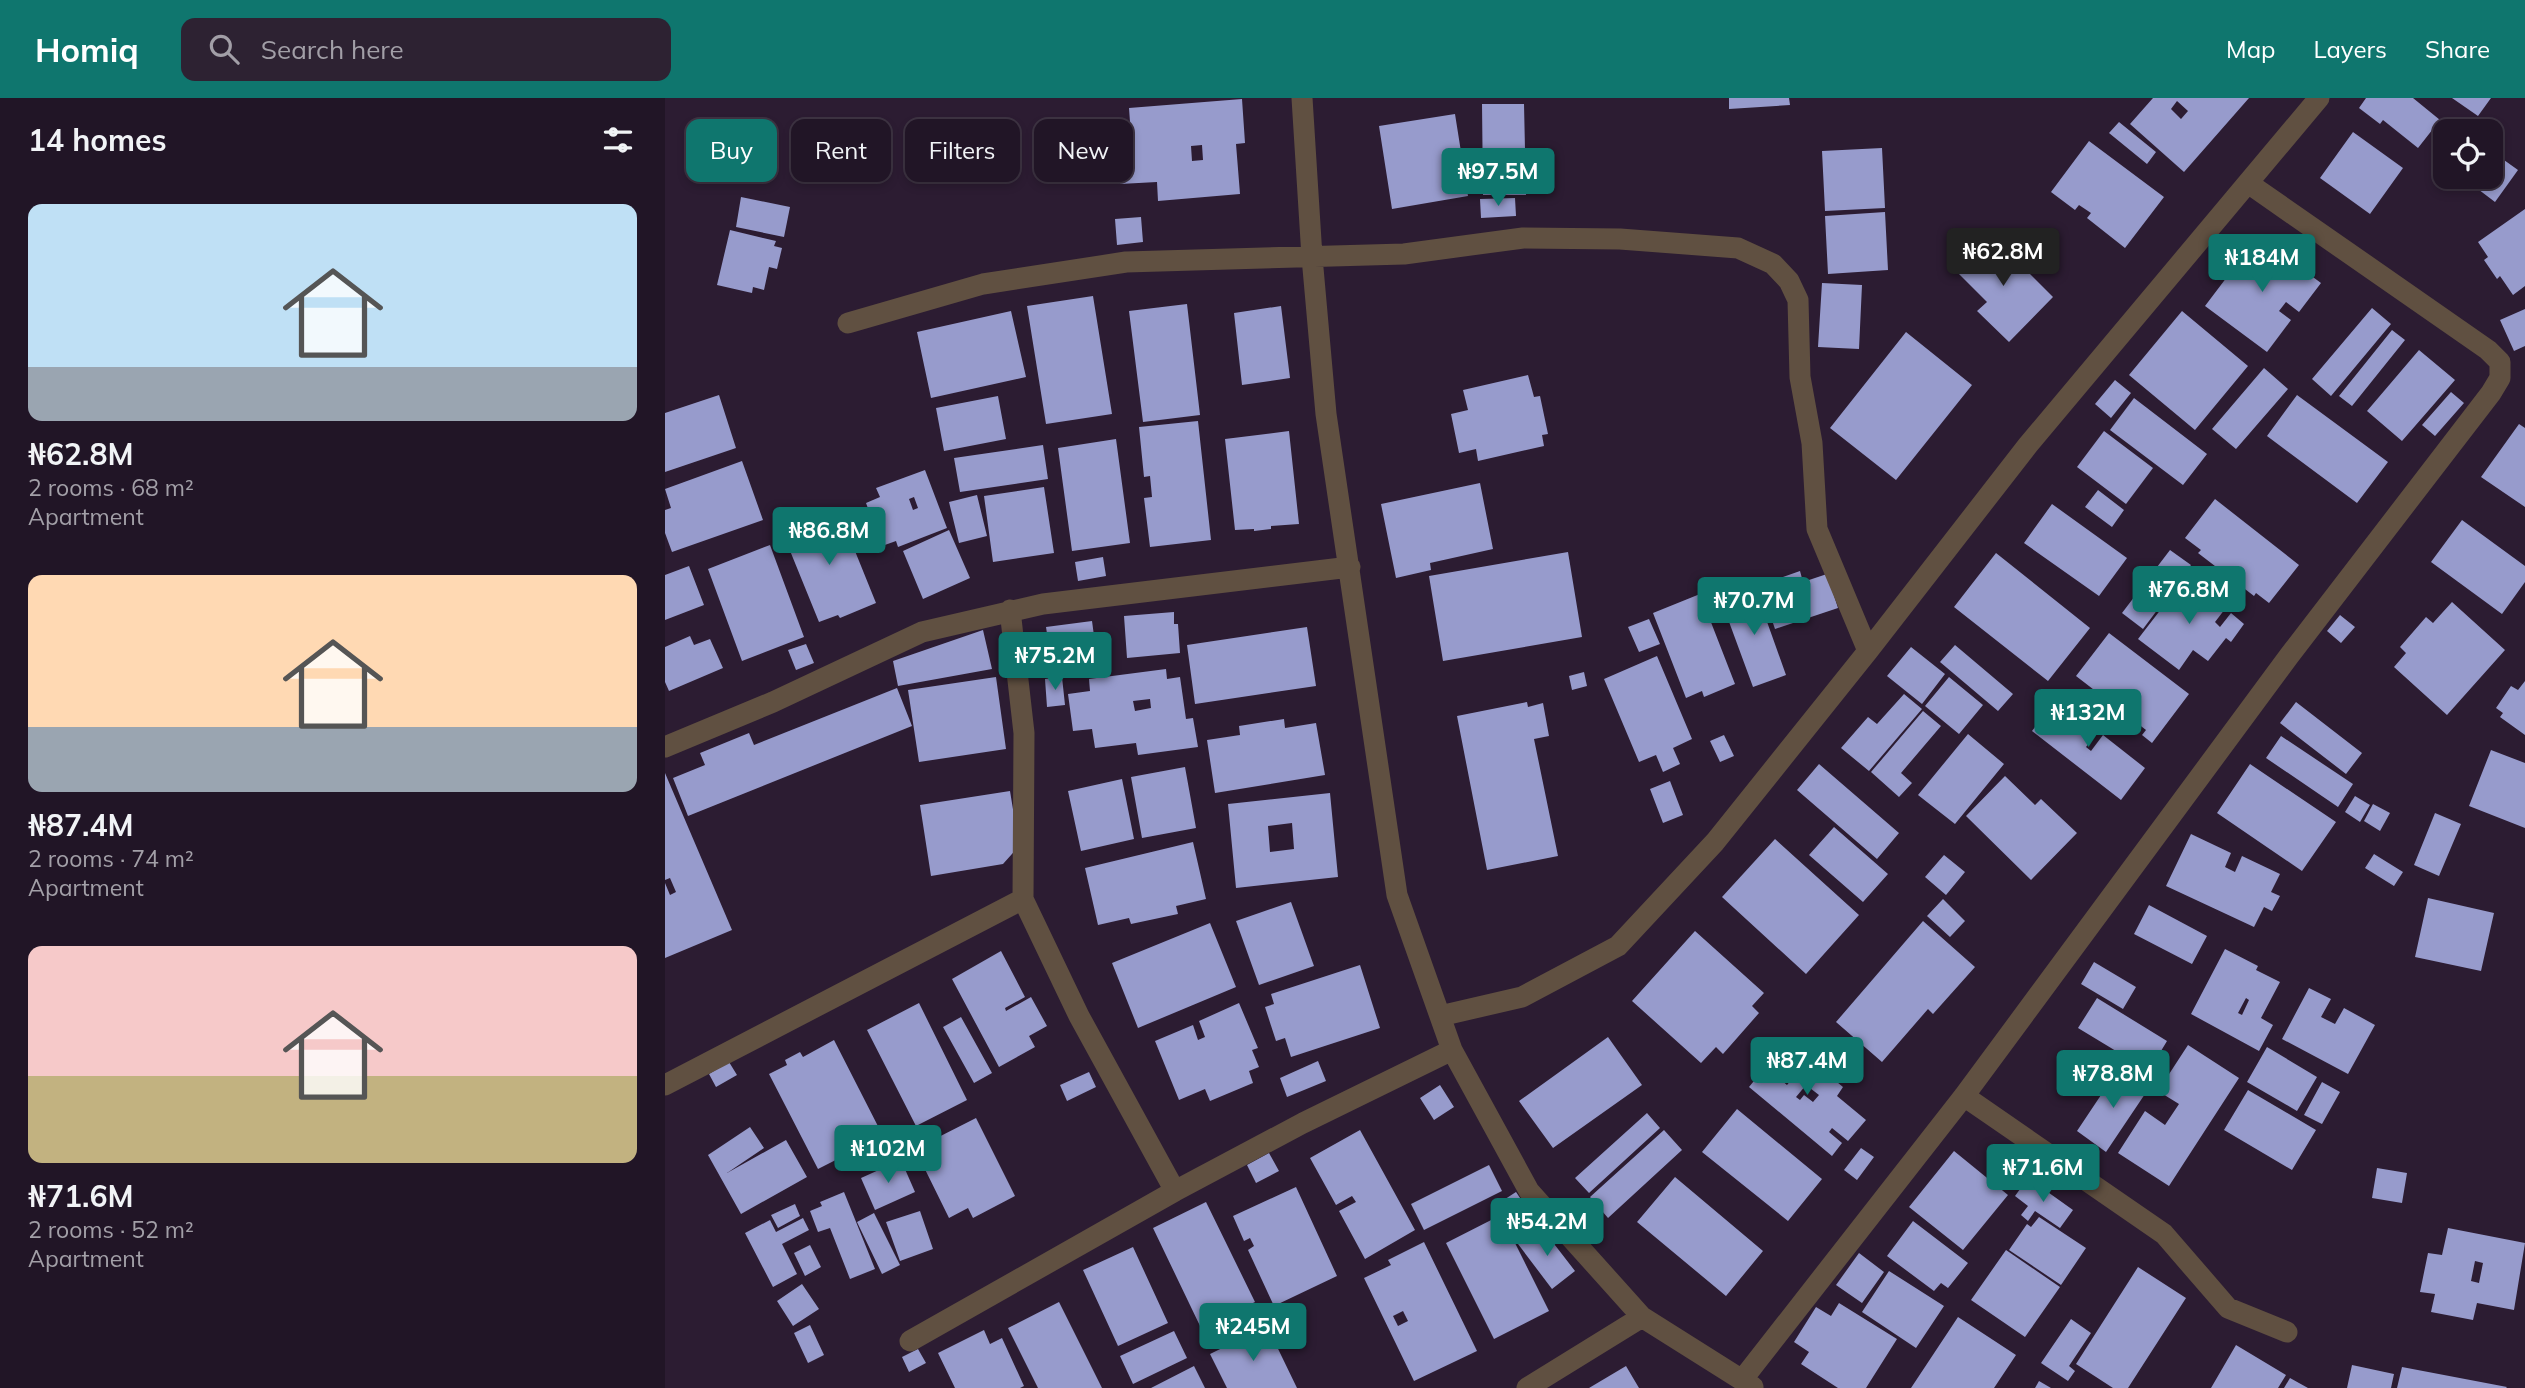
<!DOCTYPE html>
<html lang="en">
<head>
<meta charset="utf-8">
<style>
  :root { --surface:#211526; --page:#2d2232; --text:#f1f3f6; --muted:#a29fa7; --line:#3e3443; --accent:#0f766e }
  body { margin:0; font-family:Mulish,sans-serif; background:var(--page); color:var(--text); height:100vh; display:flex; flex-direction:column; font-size:26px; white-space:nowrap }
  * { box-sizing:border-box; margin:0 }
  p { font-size:23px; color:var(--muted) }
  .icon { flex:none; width:38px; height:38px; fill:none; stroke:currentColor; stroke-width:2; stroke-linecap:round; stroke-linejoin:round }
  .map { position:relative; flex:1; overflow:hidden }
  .details { display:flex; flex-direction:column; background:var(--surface); width:665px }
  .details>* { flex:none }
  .banner { position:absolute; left:21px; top:21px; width:665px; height:63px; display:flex; gap:14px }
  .controls { position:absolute; left:1768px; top:21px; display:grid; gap:14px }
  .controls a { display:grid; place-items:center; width:70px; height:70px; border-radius:14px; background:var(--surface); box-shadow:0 4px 10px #0003,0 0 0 2px var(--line); font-size:35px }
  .price { position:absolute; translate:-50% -60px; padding:0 16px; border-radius:7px; background:var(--accent); color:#fff; font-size:23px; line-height:46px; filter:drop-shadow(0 2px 4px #0008) }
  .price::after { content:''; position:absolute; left:50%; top:42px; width:21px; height:16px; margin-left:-10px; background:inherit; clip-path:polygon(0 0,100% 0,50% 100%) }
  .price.current { background:#222; color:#fff }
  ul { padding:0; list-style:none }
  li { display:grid; align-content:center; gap:14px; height:371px; padding:0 28px }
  li span { display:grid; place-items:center; height:217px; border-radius:14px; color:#555 }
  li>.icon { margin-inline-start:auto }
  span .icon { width:126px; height:126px; fill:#fffc; stroke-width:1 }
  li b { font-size:30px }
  h2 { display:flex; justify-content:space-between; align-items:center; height:84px; padding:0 28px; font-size:30px }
  .chip { padding:0 24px; border-radius:14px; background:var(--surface); box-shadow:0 4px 10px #0003,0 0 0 2px var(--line); font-size:24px; line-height:63px }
  .chip.current { background:var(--accent); color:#fff }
  header { display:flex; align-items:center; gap:42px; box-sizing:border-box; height:98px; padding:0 35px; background:var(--accent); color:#fff }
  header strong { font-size:33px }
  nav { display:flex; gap:38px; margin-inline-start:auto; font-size:24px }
  .search { width:490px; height:63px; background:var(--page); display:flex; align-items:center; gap:18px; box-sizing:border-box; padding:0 24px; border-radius:14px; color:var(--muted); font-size:26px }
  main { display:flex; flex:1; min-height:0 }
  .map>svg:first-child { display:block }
</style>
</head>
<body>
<header>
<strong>Homiq</strong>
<div class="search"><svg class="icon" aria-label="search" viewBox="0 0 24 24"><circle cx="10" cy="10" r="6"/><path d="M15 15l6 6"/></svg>Search here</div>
<nav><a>Map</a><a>Layers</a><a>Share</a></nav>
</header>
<main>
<section class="details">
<h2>14 homes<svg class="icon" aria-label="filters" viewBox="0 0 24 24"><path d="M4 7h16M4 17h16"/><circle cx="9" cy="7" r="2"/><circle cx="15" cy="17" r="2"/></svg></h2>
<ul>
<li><span style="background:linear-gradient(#bfe0f5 75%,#9aa5b1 0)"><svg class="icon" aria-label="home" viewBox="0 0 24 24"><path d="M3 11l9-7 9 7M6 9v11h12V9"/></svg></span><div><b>₦62.8M</b><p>2 rooms · 68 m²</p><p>Apartment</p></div></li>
<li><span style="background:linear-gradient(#ffd9b3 70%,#9aa5b1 0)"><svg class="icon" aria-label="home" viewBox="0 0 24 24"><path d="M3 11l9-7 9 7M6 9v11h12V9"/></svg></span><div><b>₦87.4M</b><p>2 rooms · 74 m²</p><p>Apartment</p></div></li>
<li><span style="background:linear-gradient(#f6c9c9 60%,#c2b280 0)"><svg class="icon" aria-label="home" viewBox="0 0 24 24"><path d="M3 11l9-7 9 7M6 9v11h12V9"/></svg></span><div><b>₦71.6M</b><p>2 rooms · 52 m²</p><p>Apartment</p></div></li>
</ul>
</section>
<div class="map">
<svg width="1860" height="1290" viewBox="0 0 1860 1290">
  <rect width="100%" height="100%" fill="#2c1c32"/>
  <path fill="#979bcc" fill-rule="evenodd" d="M1064,0H1124L1125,7L1064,11Z
    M1488,0H1584L1519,74L1465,26ZM1512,3L1523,13L1516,21L1506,11Z
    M1701,0H1748L1775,22L1753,50L1718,22L1715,26L1694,10Z
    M1787,0H1826L1813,18Z
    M577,1L580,45L571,46L575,96L493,103L492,84L455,86L452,39L466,38L464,10ZM537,47L538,62L527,63L526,48Z
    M817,6H859L861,97H818Z
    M790,16L803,98L727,111L714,28Z
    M1454,24L1491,54L1482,66L1444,35Z
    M1804,25L1815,33H1798Z
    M1688,34L1738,70L1705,116L1655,80Z
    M1424,43L1499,99L1460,150L1422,120L1426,115L1414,107L1410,112L1386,94Z
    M1217,50L1220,110L1160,113L1157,53Z
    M1825,52L1853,72L1830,104L1797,79H1825Z
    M76,99L125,109L119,139L71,129Z
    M850,100L851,118L816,120L815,101Z
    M1860,111V188L1848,197L1835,178L1832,181L1819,162L1823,159L1813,144Z
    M1220,114L1223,172L1163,176L1160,118Z
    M476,119L478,144L452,147L450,121Z
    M65,132L111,143L109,148L117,150L112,171L104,169L99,192L88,189L87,195L52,187Z
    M1325,136L1388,199L1344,244L1312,213L1322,204L1290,172Z
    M1593,138L1656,185L1634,214L1621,204L1614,213L1626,222L1602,254L1540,208Z
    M1157,185L1197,187L1194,251L1153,249Z
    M428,198L447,316L381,326L362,208Z
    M522,206L535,317L478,324L464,213Z
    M616,208L625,280L577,287L569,215Z
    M1707,210L1726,226L1666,298L1647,281Z
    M1860,211V248L1849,253L1835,222Z
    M346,213L361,279L266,300L252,234Z
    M1517,213L1583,268L1530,332L1464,277Z
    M1727,232L1740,242L1687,308L1674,298Z
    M1241,234L1307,287L1231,382L1165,330Z
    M1754,252L1790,282L1737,343L1702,313Z
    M1599,270L1623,291L1571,351L1547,331Z
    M863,277L869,299L875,298L883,336L877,337L879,348L813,363L811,351L794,355L786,316L803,312L798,292Z
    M1450,282L1466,295L1446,320L1430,306Z
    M1786,294L1799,305L1770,338L1757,327Z
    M54,297L71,350L0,374V315Z
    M1632,297L1723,364L1692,405L1602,338Z
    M333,298L341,341L279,353L271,310Z
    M1469,300L1542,356L1518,387L1445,332Z
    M533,323L546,442L485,449L479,400L487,399L485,378L479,379L474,329Z
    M1854,326L1860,330V409L1816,379Z
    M624,333L634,426L606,428V431L589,433V431L570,432L560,341Z
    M1439,333L1488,370L1461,406L1412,369Z
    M451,341L465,445L407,453L393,350Z
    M378,347L383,381L295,394L289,360Z
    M77,363L98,422L7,454L0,435V412L6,410L0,391Z
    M260,372L282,430L233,449L231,443L217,448L201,405L215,399L211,390ZM249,399L253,410L248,412L244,401Z
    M815,385L828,451L765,465L766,472L731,480L716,406Z
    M379,389L389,455L328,464L319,398Z
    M1433,392L1459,412L1447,429L1420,409Z
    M312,397L322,438L294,445L284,404Z
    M1550,401L1634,467L1604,505L1591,495L1589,498L1533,455L1536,452L1520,440Z
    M1387,406L1462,460L1434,498L1359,445Z
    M173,411L211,505L175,520L173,517L154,524L117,433Z
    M1797,422L1860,468V484L1837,516L1766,464Z
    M284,432L305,480L258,501L238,453Z
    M105,447L139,539L77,563L43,471Z
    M1505,452L1526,467L1478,531L1457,515Z
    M903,454L917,539L778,563L764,478Z
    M1331,455L1425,530L1383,583L1289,509Z
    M438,459L441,478L413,483L410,464Z
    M24,468L39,507L0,522V477Z
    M1135,473L1138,484L1162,476L1173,510L1110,531L1095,487Z
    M1520,480L1560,511L1550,524L1555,529L1566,515L1579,526L1566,544L1561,540L1543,563L1528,552L1514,572L1473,541Z
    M1090,490L1121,577L1088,589L1056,502Z
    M1035,496L1070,586L1039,599L1037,593L1021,600L988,515Z
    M1787,504L1840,552L1782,617L1729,569L1741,555L1735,549L1761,519L1768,525Z
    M509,514V526H513L515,555L462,560L459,518Z
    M1675,517L1690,529L1676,545L1662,533Z
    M984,521L995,546L974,554L963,529Z
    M427,523L430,545L423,546L426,570L388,575L381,529Z
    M642,529L651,588L530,606L522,547Z
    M318,532L327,571L233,588L228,563Z
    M1444,535L1524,596L1487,645L1477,637L1481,632L1411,578Z
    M25,538L29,547L45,541L58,570L4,593L0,584V549Z
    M141,546L149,565L131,572L123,552Z
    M1290,547L1348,596L1333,613L1275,564Z
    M1246,549L1280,576L1257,606L1222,578Z
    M992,558L1027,641L1008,650L1015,666L998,674L991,657L974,664L939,581Z
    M501,571L502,581L515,579L521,621L528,620L533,649L473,657L471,645L430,650L427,631L408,633L403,596L425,593L424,581ZM485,601L486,610L470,613L468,603Z
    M919,574L922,588L907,592L904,578Z
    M331,579L341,651L254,664L243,592Z
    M397,579L400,607L382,609L380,581Z
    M1284,579L1318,607L1294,636L1260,608Z
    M1860,583V637L1835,619L1838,615L1831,610L1846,588L1853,592Z
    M232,590L247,628L23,718L8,680L40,667L35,655L84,635L89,647Z
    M1239,596L1257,611L1204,673L1176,650L1203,619L1212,626Z
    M1392,600L1434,632L1421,649L1426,653L1438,637L1480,670L1456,702L1367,633Z
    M862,604L863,609L878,605L884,638L869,641L893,758L822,772L792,618Z
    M1631,604L1697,655L1681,676L1615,625Z
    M1258,613L1276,628L1236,675L1247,685L1234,699L1206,674Z
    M619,621L620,630L651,625L660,677L550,695L542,642L575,637L574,628Z
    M1303,636L1339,666L1290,726L1253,697Z
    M1059,637L1069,658L1055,664L1045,643Z
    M1616,638L1688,686L1673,709L1601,660Z
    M1826,652L1860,665V730L1804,708Z
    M1154,666L1234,735L1212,761L1132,692Z
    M1585,666L1671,724L1637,773L1552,715Z
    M520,669L531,730L477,740L466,679Z
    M0,675L67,832L0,860V785L5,797L11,794L5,780L0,782Z
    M1340,678L1370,707L1376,701L1412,735L1366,782L1301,718Z
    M457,681L469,741L416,753L403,693Z
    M1005,683L1018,717L998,725L985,691Z
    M345,693L354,748L338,766L266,778L255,707Z
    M665,695L673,779L571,790L563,706ZM627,725L629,751L605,754L603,728Z
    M1690,698L1705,707L1695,724L1680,714Z
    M1708,706L1725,715L1715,733L1699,723Z
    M1770,715L1796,726L1774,778L1749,767Z
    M1169,729L1223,776L1198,804L1144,757Z
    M1526,736L1566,755L1560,769L1570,774L1577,758L1615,776L1606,794L1615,798L1607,813L1599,809L1589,829L1501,788Z
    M1110,741L1194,817L1141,876L1057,799Z
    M528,744L541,801L511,808L513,816L466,826L464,820L433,827L420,770Z
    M1709,756L1738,774L1729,788L1700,770Z
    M1279,757L1300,774L1281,797L1260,779Z
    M1763,800L1829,815L1816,873L1750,859Z
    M1278,801L1300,823L1285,839L1262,818Z
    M626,804L649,868L594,887L571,823Z
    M1484,807L1542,838L1527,866L1469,836Z
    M1258,823L1310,869L1268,916L1263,911L1217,964L1171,924Z
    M545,825L571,889L473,930L447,865Z
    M1030,833L1099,895L1087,908L1094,915L1058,956L1051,949L1036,965L967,903Z
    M1560,851L1593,868L1591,872L1615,884L1596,920L1608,927L1594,953L1526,916ZM1581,900L1584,902L1577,917L1573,915Z
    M336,853L360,899L340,910L341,913L366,899L382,928L364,938L370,949L334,969L287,881Z
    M1429,864L1471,889L1458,911L1416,886Z
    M695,867L715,930L626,959L620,940L611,943L600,909L609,906L606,896Z
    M1644,890L1666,901L1656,919L1670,926L1679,910L1710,927L1683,976L1617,941Z
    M1432,900L1502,943L1484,973L1413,930Z
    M254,905L302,1002L251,1028L202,932Z
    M574,905L593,950L587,952L594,969L584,973L588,985L545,1003L540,991L514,1002L490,943L528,927L533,942L540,939L534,923Z
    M296,919L327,975L309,985L278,929Z
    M943,939L977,987L888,1050L854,1003Z
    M169,942L218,1038L153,1071L104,976L122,967L120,962L135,954L138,959Z
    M1126,942L1157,967L1155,970L1178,989L1172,998L1201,1022L1183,1043L1167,1030L1164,1034L1177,1045L1167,1058L1084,989L1111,956L1114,958ZM1113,971L1126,982L1122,987L1109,976ZM1141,987L1154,997L1148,1004L1139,997L1135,1002L1131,999Z
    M1523,947L1574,980L1504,1088L1453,1055L1480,1013L1500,1027L1514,1006L1493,993Z
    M1602,949L1652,979L1632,1013L1582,984Z
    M653,963L661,983L622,999L615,980Z
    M64,964L72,977L51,989L44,976Z
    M1454,970L1484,990L1441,1054L1412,1033Z
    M424,974L431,989L402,1003L395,987Z
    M1657,984L1675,994L1657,1026L1639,1017Z
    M775,987L789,1009L769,1022L755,1000Z
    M1583,992L1651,1032L1627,1072L1559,1032Z
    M1072,1011L1157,1081L1123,1123L1037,1054Z
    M982,1015L995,1030L924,1095L910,1080Z
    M311,1020L350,1098L308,1120L303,1110L284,1120L250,1051Z
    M85,1029L99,1050L62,1075L121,1042L142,1079L76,1116L43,1057Z
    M695,1032L750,1132L700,1161L674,1113L691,1104L687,1098L671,1107L645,1060Z
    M999,1032L1017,1052L943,1120L925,1099Z
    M1196,1050L1209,1059L1192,1082L1179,1072Z
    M1289,1053L1343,1097L1298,1152L1244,1109Z
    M604,1055L614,1073L591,1085L582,1067Z
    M236,1062L250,1094L210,1112L196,1080Z
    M824,1067L837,1093L759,1132L746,1106Z
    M1712,1070L1742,1075L1737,1105L1707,1100Z
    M1010,1079L1098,1153L1061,1198L972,1124Z
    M1363,1080L1408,1112L1395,1130L1370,1113L1363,1123L1356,1117L1363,1108L1350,1098Z
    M631,1089L672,1178L609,1208L583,1152L589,1148L585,1140L579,1143L568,1118Z
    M179,1094L210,1171L185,1181L165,1130L153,1134L145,1113L157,1108L155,1104Z
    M851,1094L872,1125L855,1136L834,1105Z
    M541,1104L590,1204L536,1230L488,1130Z
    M130,1106L135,1118L113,1130L106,1117Z
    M255,1113L268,1151L235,1163L221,1124Z
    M209,1115L235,1167L217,1176L192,1124Z
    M836,1117L884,1213L829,1241L781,1145Z
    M1374,1119L1421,1150L1396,1187L1344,1152L1362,1126L1366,1129Z
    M138,1120L144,1132L117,1146L132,1176L108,1189L80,1135L105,1122L111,1134Z
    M1248,1123L1303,1165L1283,1190L1276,1185L1269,1193L1222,1158Z
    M876,1129L910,1173L887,1191L853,1146Z
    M1783,1130L1860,1145L1849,1212L1812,1205L1808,1222L1766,1214L1770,1196L1755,1194L1763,1155L1777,1157ZM1810,1163L1818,1165L1814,1185L1806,1183Z
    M759,1144L812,1253L749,1283L699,1180L726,1167L723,1162ZM738,1213L743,1223L733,1228L728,1218Z
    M145,1147L156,1169L140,1178L129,1155Z
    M468,1149L503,1225L453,1248L418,1172Z
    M1341,1152L1395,1189L1360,1239L1306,1202Z
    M1194,1155L1219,1174L1197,1205L1171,1187Z
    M1473,1169L1521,1200L1463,1290H1448L1411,1266Z
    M1224,1173L1279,1208L1251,1250L1197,1214Z
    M137,1186L154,1211L128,1228L112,1203Z
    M394,1204L437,1290H373L343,1230Z
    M1174,1205L1232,1241L1201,1290H1173L1136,1266L1144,1254L1129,1244L1151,1209L1166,1218Z
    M1293,1219L1351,1257L1329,1290H1246Z
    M1406,1221L1426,1235L1404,1268L1410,1273L1403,1283L1376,1265Z
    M145,1227L159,1257L143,1265L129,1235Z
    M602,1228L632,1290H562L545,1256Z
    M319,1232L325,1246L337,1240L359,1288L355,1290H290L273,1255Z
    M509,1233L522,1260L468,1286L455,1258Z
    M1571,1247L1621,1277L1613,1290H1546Z
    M253,1251L261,1265L244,1274L237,1259Z
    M1687,1267L1729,1276L1726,1290H1682Z
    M529,1268L540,1290H486Z
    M961,1268L974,1290H924Z
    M1737,1269L1842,1289L1841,1290H1732Z
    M1625,1280L1643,1290H1619Z
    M1374,1283L1386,1290H1370Z"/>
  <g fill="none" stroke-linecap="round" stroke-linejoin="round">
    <path stroke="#605041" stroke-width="21" d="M637,0L647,159L661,316L732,797L787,952L864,1093L977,1219L1088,1289
      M183,225L318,186L461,164L739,156L858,140L955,141L1073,150L1108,166L1124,183L1133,202L1135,279L1147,345L1152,431L1203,553
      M345,512L359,635L358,801L414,918L510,1093
      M0,649L108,604L257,534L378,506L685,469
      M775,918L857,899L953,848L1050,744L1203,553L1363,347L1654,0
      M0,987L358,801
      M1299,998L1499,1136L1563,1210L1622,1234
      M245,1243L510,1093L638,1025L787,952
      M1077,1282L1299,998L1624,558L1826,295L1835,280V264L1823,252L1583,85
      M862,1290L977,1219"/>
  </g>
</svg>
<div class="controls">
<a><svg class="icon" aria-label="locate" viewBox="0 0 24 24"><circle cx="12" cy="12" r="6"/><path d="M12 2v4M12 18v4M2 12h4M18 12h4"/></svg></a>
</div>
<b class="price" style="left:833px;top:110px">₦97.5M</b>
<b class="price current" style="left:1338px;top:190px">₦62.8M</b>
<b class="price" style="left:1597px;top:196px">₦184M</b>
<b class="price" style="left:164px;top:469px">₦86.8M</b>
<b class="price" style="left:1524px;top:528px">₦76.8M</b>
<b class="price" style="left:1089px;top:539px">₦70.7M</b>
<b class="price" style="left:390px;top:594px">₦75.2M</b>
<b class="price" style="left:1423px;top:651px">₦132M</b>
<b class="price" style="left:1142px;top:999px">₦87.4M</b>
<b class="price" style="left:1448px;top:1012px">₦78.8M</b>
<b class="price" style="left:223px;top:1087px">₦102M</b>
<b class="price" style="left:1378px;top:1106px">₦71.6M</b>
<b class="price" style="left:882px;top:1160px">₦54.2M</b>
<b class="price" style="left:588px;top:1265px">₦245M</b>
<div class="banner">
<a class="chip current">Buy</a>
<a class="chip">Rent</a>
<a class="chip">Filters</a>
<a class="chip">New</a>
</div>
</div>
</main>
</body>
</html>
